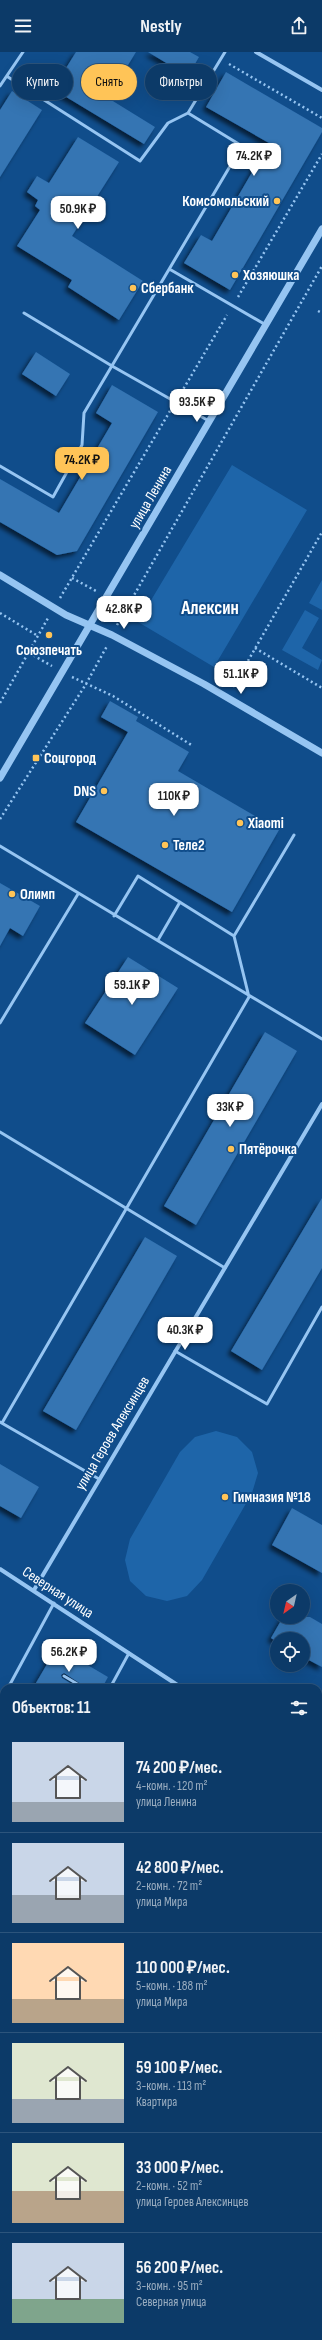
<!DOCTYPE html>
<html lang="ru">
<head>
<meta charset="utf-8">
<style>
  :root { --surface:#0c3a68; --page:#15416e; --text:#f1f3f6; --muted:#9aadc0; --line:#2c547c; --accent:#ffc457 }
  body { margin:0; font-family:"Sofia Sans Condensed",sans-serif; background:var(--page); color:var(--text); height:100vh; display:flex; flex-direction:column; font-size:15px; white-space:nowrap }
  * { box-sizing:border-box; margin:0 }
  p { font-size:13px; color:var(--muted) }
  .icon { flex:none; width:22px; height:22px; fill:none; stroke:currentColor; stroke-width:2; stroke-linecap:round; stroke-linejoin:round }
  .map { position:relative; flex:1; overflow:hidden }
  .side { position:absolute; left:0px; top:1632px; width:322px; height:656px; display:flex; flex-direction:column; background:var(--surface); border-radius:12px 12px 0 0; box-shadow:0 4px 16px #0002,0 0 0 1px var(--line) }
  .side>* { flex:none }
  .hud { position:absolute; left:12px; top:12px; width:298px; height:36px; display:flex; gap:8px }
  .needle { width:26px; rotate:214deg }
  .controls { position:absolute; left:270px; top:1532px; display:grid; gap:8px }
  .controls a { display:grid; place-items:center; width:40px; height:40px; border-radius:50%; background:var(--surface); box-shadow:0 4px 16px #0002,0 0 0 1px var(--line); font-size:20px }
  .price { position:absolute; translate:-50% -34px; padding:0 9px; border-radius:8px; background:#fff; color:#222; font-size:13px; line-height:26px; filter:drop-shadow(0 1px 2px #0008) }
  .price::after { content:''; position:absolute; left:50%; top:24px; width:12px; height:9px; margin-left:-6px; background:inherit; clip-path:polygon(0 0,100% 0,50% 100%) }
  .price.on { background:var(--accent); color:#111 }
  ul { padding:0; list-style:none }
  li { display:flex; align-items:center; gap:12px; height:100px; padding:0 12px }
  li+li { border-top:1px solid var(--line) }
  li span { display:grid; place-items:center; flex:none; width:112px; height:80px; border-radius:0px; color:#555 }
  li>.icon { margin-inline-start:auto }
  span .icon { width:48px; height:48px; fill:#fffc; stroke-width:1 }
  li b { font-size:17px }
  h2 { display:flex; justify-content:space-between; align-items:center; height:48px; padding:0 12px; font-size:17px }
  .pill { padding:0 14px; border-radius:18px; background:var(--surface); box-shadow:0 4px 16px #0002,0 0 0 1px var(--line); font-size:14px; line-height:36px }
  .pill.on { background:var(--accent); color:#111 }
  header { display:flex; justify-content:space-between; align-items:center; height:52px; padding:0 12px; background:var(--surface); font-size:18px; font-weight:700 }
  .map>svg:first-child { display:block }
</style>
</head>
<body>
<header><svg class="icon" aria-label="menu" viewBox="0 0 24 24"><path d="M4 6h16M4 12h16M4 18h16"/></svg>Nestly<svg class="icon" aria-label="share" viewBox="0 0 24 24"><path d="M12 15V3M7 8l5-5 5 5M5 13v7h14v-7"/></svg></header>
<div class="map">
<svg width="322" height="2288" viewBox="0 0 322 2288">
  <defs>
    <filter id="shadow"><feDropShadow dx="-3.5" dy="3.5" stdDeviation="2" flood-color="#0009"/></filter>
  </defs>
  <rect width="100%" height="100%" fill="#104d8b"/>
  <path fill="#1e65a9" d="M232,413L307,458L214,615L138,570Z
    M322,528V558L309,551Z
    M305,558L319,566L302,596L322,608L318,618L282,598Z
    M216,1379L237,1385L252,1400L258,1421L252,1441L202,1528L187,1544L167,1549L146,1544L130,1529L125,1508L130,1487L180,1400L195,1385Z
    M0,2256H4V2284H217L220,2288H0Z"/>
  <path fill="#3474b3" filter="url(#shadow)" d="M76,0H136L108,46L155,75L144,92L53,37Z
    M148,0H190L199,5L188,24Z
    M226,20L322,76V80L230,238L184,211L201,183L212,189L269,91L206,55Z
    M12,39L42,58L0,125V58Z
    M78,85L119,110L72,184L143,229L119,268L68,235L72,228L17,194L40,158L35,154L38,148L27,140L37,124L49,131Z
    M36,300L70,322L56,344L22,322Z
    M112,333L158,360L77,499L57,503L0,470V427L59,461L112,371L96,361Z
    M110,649L138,665L136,669L189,700L178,719L279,778L232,860L76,770L128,680L101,665Z
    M0,831L40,854L23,884L10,876L0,894Z
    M128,905L178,936L135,1003L85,971Z
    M265,980L297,999L196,1173L164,1154Z
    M322,1146V1216L262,1318L231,1299Z
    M145,1185L177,1204L76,1378L43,1359Z
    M0,1412L39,1435L21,1466L0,1454Z
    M292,1456L322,1473V1521L272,1493Z
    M283,1565H310L322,1572V1615L303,1605V1587H277V1590L271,1586Z
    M57,1595L108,1625L102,1636H87L64,1621L61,1623L62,1626L78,1636H33Z"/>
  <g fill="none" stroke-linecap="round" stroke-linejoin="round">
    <path stroke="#96c5f2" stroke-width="2.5" stroke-dasharray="2 3" stroke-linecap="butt" d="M229,12L322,66
      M238,245L322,102
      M318,259L322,261
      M181,341L227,263
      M72,526L96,539
      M60,546L170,359
      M115,552L125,559
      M0,561L38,584
      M117,573L322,214
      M255,596L322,636
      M29,601L52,614
      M72,625L113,644L193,694
      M233,635L322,480
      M0,651L48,566
      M0,767L86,632L107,594"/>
    <path stroke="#96c5f2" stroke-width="3" d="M8,25L140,109L168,71L188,61L225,0
      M0,34L23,0
      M171,218L266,273
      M24,261L112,314L209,369
      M0,414L53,445L82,393L84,361L242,94L188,61
      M0,794L322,987
      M234,884L294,783
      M158,888L180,850
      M0,971L78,842
      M0,1080L225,1216
      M175,1299L267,1352L322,1255
      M0,1370L99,1427
      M2,1371L249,945L234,884L138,824L114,864
      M64,1624L84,1636
      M8,1636L54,1551
      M110,1636L129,1601
      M0,1651L4,1643
      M318,1795L322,1798
      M318,1863L322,1866
      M318,1943L322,1946
      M318,2057L322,2055
      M0,2148H4
      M318,2215L322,2221
      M318,2263L322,2256
      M303,2288L306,2284"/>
    <path stroke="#96c5f2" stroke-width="4" d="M256,0L322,38
      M0,1517L182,1636
      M34,1538L322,1052
      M318,1708L322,1710"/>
    <path stroke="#96c5f2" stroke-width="7" d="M0,523L66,563L112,583L204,632L322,701
      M0,726L322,177"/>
    <path stroke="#c5e0fc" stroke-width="8" d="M318,2153L322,2152
      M0,2242L4,2241"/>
    <defs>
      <path id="rail" d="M318,2097L322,2095
        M0,2189L4,2188"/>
    </defs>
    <use href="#rail" stroke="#fff" stroke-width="4.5"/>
    <use href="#rail" stroke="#104d8b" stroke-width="3" stroke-dasharray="9" stroke-linecap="butt"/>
  </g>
  <g fill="#ffc457" stroke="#104d8b" stroke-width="1.5">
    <circle cx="277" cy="149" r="4"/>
    <circle cx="235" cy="223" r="4"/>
    <circle cx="133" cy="236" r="4"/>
    <circle cx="49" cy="583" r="4"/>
    <rect x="32" y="702" width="8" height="8" rx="2"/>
    <circle cx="104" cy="739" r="4"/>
    <circle cx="240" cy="771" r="4"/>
    <circle cx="165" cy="793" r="4"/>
    <circle cx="12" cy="842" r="4"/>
    <circle cx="231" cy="1097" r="4"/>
    <circle cx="225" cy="1445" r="4"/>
  </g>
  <g text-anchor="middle" stroke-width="4" stroke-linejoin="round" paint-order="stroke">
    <g font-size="15" font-weight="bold" fill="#fff" stroke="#104d8b" text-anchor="start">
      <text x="269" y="154" text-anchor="end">Комсомольский</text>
      <text x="243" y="228">Хозяюшка</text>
      <text x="141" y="241">Сбербанк</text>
      <text x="49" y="603" text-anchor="middle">Союзпечать</text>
      <text x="44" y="711">Соцгород</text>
      <text x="96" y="744" text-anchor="end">DNS</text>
      <text x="248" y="776">Xiaomi</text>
      <text x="173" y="798">Теле2</text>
      <text x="20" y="847">Олимп</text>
      <text x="239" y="1102">Пятёрочка</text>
      <text x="233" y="1450">Гимназия №18</text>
    </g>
    <g font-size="15" fill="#fff" stroke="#104d8b">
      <text transform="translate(150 445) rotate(-60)" y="5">улица Ленина</text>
      <text transform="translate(112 1381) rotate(-59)" y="5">улица Героев Алексинцев</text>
      <text transform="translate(58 1540) rotate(33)" y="5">Северная улица</text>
    </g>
    <g font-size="19" font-weight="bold" fill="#fff" stroke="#104d8b">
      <text x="210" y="562">Алексин</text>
    </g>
  </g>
</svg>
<div class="controls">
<a><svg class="needle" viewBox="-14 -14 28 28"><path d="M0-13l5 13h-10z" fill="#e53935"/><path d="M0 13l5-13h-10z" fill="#9aadc0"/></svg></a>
<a><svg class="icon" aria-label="locate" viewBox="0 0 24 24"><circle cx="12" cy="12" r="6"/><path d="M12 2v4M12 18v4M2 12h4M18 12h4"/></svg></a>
</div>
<b class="price" style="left:254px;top:125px">74.2K ₽</b>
<b class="price" style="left:78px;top:178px">50.9K ₽</b>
<b class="price" style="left:197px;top:371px">93.5K ₽</b>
<b class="price on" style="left:82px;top:429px">74.2K ₽</b>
<b class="price" style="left:124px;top:578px">42.8K ₽</b>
<b class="price" style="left:241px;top:643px">51.1K ₽</b>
<b class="price" style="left:174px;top:765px">110K ₽</b>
<b class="price" style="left:132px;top:954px">59.1K ₽</b>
<b class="price" style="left:230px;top:1076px">33K ₽</b>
<b class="price" style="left:185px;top:1299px">40.3K ₽</b>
<b class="price" style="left:69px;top:1621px">56.2K ₽</b>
<div class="hud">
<a class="pill">Купить</a>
<a class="pill on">Снять</a>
<a class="pill">Фильтры</a>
</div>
<section class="side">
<h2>Объектов: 11<svg class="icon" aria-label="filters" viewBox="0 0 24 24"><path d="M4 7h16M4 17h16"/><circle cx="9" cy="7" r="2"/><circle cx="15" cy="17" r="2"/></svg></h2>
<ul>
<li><span style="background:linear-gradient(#c9d6e8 75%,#9aa5b1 0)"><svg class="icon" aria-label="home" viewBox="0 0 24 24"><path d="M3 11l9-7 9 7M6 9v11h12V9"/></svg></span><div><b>74 200 ₽/мес.</b><p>4-комн. · 120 m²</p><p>улица Ленина</p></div></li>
<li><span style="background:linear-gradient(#c9d6e8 65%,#9aa5b1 0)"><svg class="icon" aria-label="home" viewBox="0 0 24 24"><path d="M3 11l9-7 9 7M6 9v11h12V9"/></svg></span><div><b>42 800 ₽/мес.</b><p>2-комн. · 72 m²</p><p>улица Мира</p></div></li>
<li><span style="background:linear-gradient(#ffd9b3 70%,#b9a48a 0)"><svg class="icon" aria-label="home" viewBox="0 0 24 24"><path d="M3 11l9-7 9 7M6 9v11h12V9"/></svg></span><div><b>110 000 ₽/мес.</b><p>5-комн. · 188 m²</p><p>улица Мира</p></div></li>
<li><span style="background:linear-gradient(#dfe7d0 70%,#9aa5b1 0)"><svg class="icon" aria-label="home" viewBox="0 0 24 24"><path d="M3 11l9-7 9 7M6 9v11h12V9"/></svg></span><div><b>59 100 ₽/мес.</b><p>3-комн. · 113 m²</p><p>Квартира</p></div></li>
<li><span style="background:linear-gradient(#dfe7d0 60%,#b9a48a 0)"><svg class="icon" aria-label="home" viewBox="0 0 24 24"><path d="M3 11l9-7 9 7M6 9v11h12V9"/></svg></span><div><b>33 000 ₽/мес.</b><p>2-комн. · 52 m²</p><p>улица Героев Алексинцев</p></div></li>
<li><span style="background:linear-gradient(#c9d6e8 70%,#7fa58c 0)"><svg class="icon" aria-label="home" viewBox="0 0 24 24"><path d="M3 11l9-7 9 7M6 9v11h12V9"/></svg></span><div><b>56 200 ₽/мес.</b><p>3-комн. · 95 m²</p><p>Северная улица</p></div></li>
</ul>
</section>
</div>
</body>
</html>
